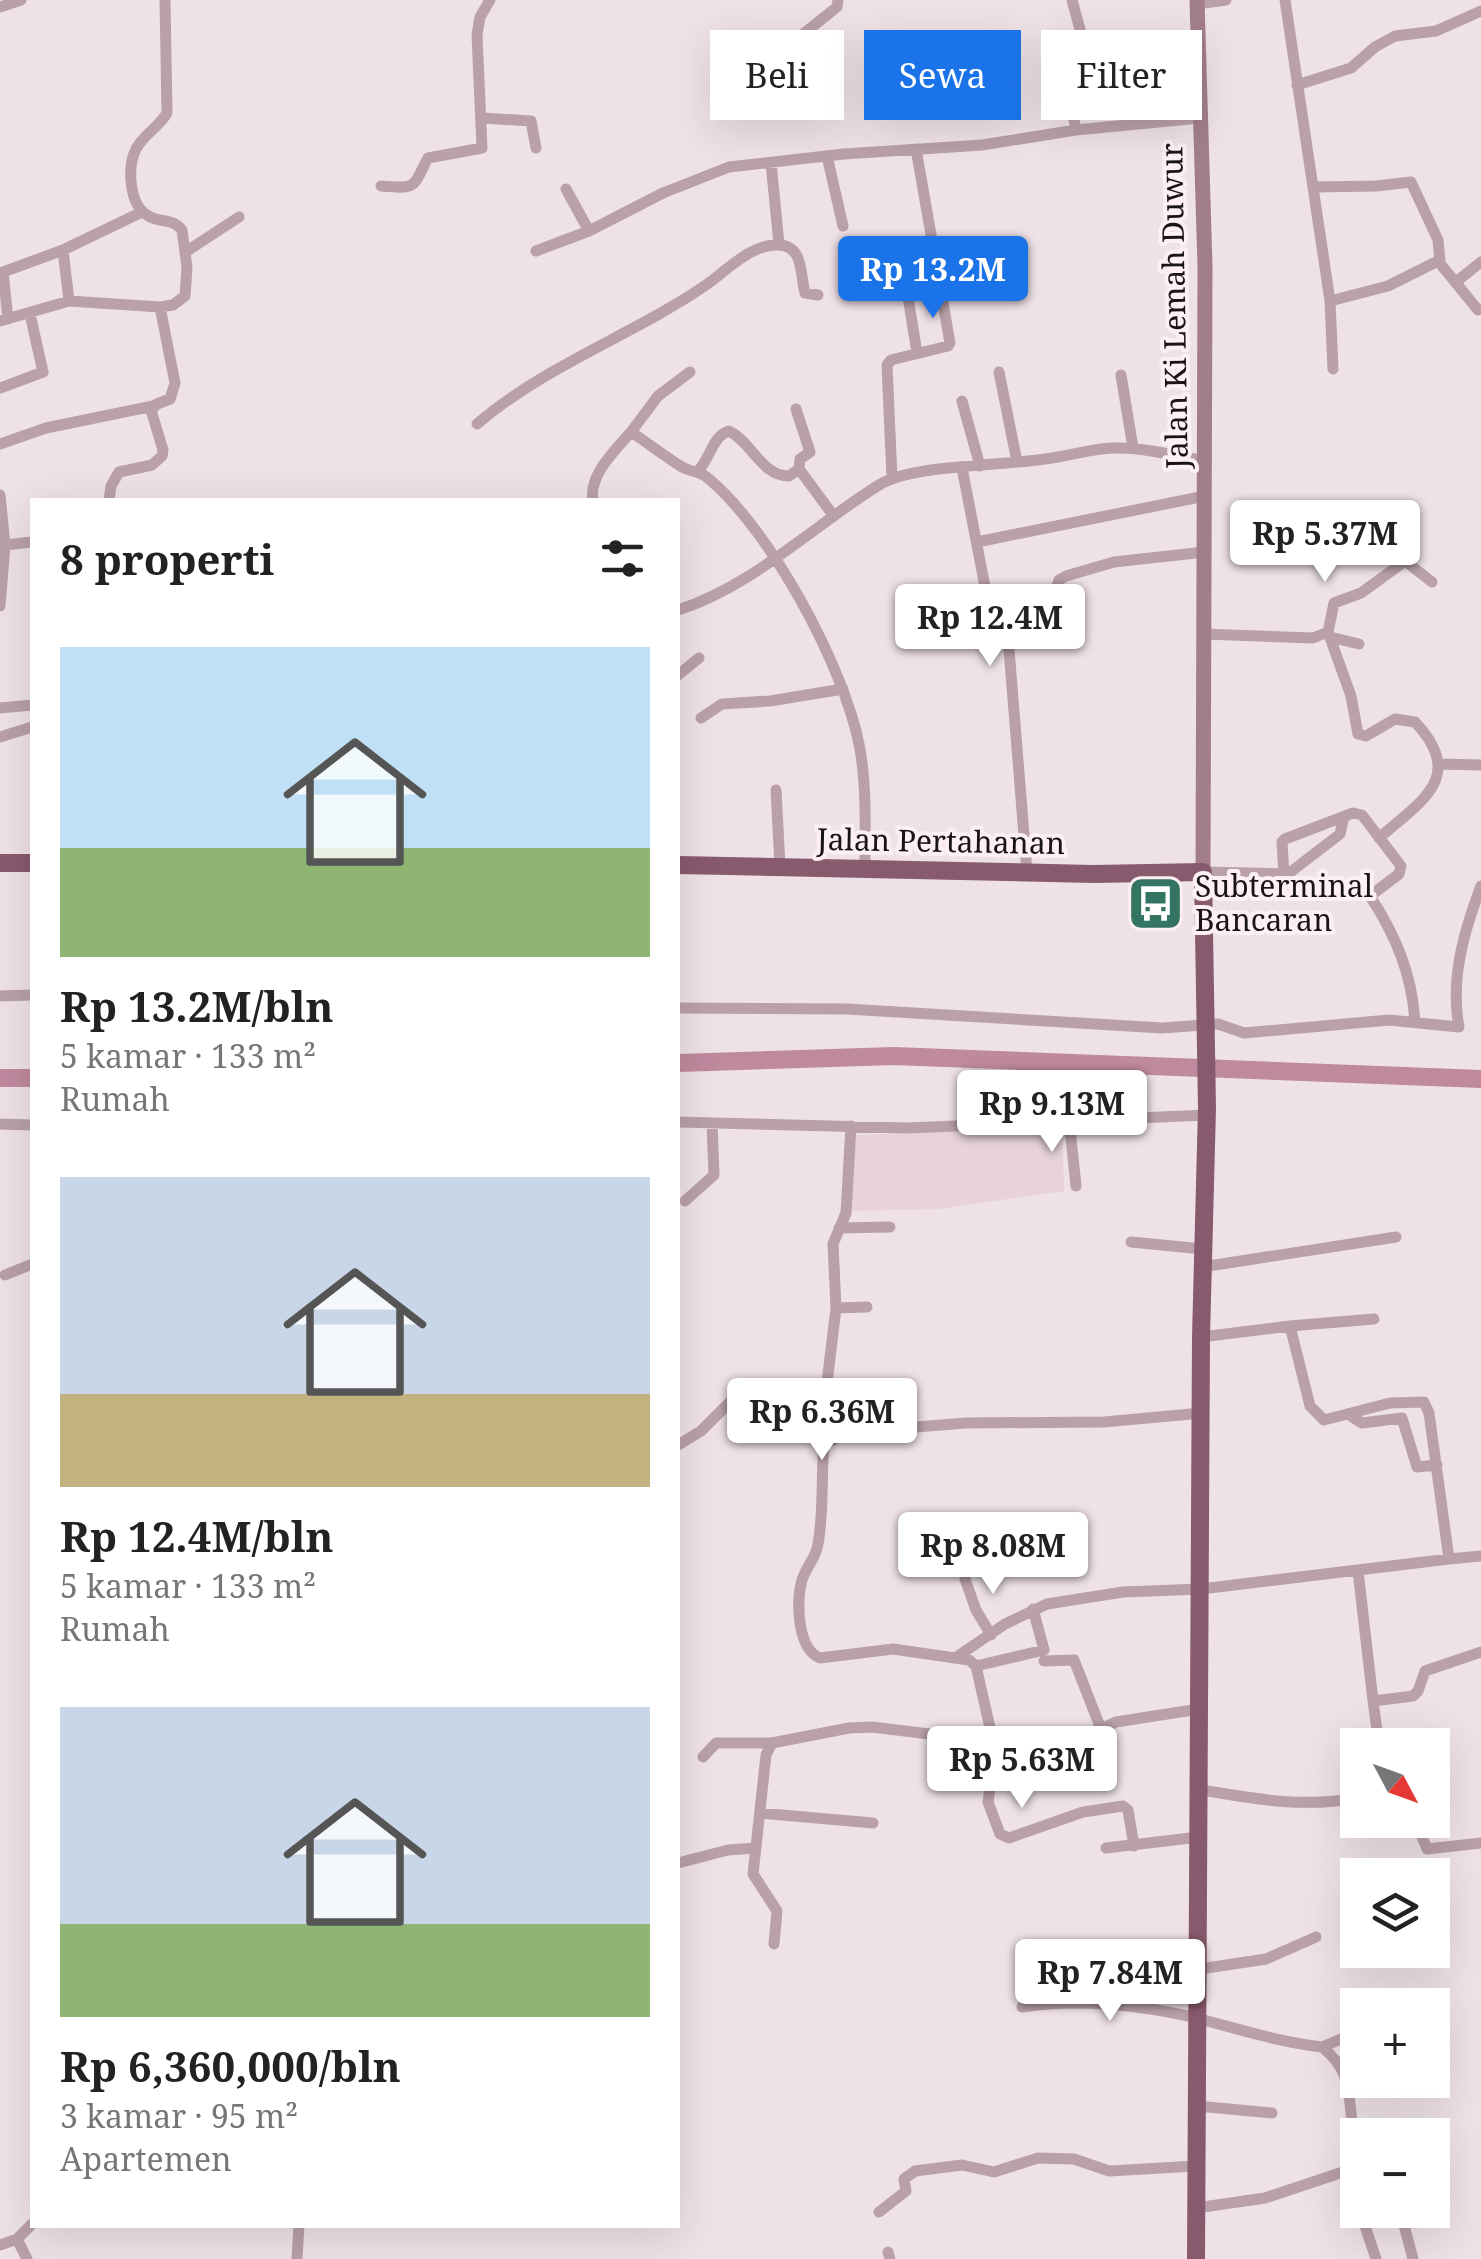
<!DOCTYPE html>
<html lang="id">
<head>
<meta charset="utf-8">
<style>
  :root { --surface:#fff; --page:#f2f2f2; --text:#222; --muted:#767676; --accent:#1a73e8 }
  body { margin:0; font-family:"Noto Serif",serif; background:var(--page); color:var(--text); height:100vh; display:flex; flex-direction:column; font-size:38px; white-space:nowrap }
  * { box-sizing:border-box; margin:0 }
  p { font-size:32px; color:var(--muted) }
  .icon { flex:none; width:55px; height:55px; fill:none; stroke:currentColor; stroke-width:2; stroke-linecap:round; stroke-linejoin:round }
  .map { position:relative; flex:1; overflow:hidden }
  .details { position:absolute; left:30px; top:498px; width:650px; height:1730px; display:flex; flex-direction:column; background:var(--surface); border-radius:0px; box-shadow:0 10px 40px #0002 }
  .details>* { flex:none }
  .banner { position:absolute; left:710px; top:30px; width:620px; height:90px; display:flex; gap:20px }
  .needle { width:65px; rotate:131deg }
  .buttons { position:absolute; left:1340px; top:1728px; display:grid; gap:20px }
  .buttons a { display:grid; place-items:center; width:110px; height:110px; border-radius:0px; background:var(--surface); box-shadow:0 10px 40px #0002; font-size:50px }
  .price { position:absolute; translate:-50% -85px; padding:0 22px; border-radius:10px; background:#fff; color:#222; font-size:32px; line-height:65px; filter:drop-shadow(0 2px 5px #0008) }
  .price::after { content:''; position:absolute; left:50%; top:60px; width:30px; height:22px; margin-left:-15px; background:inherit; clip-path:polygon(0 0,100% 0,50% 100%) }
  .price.selected { background:var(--accent); color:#fff }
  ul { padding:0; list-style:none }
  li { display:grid; align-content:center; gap:20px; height:530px; padding:0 30px }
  li span { display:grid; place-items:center; height:310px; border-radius:0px; color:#555 }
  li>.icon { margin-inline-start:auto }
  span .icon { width:180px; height:180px; fill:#fffc; stroke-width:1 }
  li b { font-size:42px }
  h2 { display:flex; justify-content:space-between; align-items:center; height:120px; padding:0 30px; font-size:42px }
  .pill { padding:0 35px; border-radius:0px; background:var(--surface); box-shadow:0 10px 40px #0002; font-size:35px; line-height:90px }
  .pill.selected { background:var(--accent); color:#fff }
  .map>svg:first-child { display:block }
</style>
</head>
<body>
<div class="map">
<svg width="1481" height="2259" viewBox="0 0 1481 2259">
  <rect width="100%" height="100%" fill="#efe2e7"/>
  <path fill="#e8d3db" d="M1062,1126L1064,1191L939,1209L851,1211L856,1135Z"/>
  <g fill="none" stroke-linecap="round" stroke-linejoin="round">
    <path stroke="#bf899e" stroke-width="18" d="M678,1063L894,1056L1481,1079
      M0,1078H32"/>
    <path stroke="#b9a0a9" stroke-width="11" d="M1072,0L1081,33
      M1285,0L1330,301L1333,369
      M1197,4L1226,0
      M0,7L21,0
      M1063,65L1076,130
      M1297,85L1351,68L1375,47L1395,36L1436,31L1481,11
      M738,86L837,7L838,0
      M482,118L531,121L536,148
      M827,156L843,226
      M771,163L779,244
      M381,186C418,189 412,188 428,158L482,148L477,35L480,17L490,0
      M1314,187L1376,186L1411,182L1438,240L1440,261
      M566,189L589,231
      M187,251L239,217
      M536,251L589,231L663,193L729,167L844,154L982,145L1076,130L1200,118
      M1456,282L1481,262
      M908,297L917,353
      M69,301L63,250L142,212
      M1330,301L1388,286L1438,261L1478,310
      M8,319L3,272L63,250
      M0,321L69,301L160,307L173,305L185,296L187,267L182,230C172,217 159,224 147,215C129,204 127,167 136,149C143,135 159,127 167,113L165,0
      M999,372L1017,462
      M1121,375L1133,448
      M0,388L43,372L30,314
      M962,401L980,466
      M477,424C544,366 633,335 706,285C726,271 752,243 779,245C804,246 800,275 805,293L818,295
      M631,432L658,396L690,372
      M0,444L46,428L153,406
      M962,468L988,602L1008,637L1027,872
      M799,469L833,515
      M697,472C710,460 712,436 729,431C752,442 761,476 789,476L799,469L800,459L810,452L796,409
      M892,478L887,365L891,360L948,346L950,343L916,149
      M0,495L5,545
      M109,500L111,486L119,472L152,465L162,456L163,450L151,410L157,404L170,399L175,383L160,307
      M593,500C588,476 616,449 631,432C648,443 664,456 682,467C691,472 701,471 709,479C771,531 843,665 859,744C867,784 865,826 865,867
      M977,542L1205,496
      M0,606L5,545L32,542
      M1062,608L1057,586L1059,580L1066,576L1114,562L1205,552
      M678,610C753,586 813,526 879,485C913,464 1003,466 1045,459C1068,456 1090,449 1113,448C1144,447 1175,456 1205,461
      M1328,632L1351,696L1358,734L1366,736L1395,719L1415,722C1467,777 1421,801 1379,838
      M1204,634L1313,638L1328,632L1334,603L1361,593L1405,561L1432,582
      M1330,637L1359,644
      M678,675L699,658
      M0,708L32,705
      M701,718L722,704L770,701L843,689
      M0,737L32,727
      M1439,764L1481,765
      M776,790L780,866
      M1203,872L1288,874L1340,834L1344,816
      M1284,875L1282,842L1285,839L1353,813L1362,815L1401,866L1399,874L1370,896C1396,936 1412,974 1415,1022
      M0,996L32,995
      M678,1008L847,1009L1162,1028L1218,1024L1244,1033L1389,1020L1459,1027C1450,979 1464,931 1481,886
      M1069,1119L1076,1186
      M678,1122L908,1128L1207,1115
      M0,1124L32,1125
      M851,1126L846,1213L833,1244L836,1308L867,1307
      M685,1201L714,1175L712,1123
      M839,1228L890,1227
      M1131,1242L1203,1249
      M1202,1267L1396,1237
      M5,1275L32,1264
      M836,1308L826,1391L824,1442L833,1440L853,1425L882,1424L903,1428L966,1423L1104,1422L1202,1413
      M1290,1326L1374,1319
      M1348,1414L1362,1423L1402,1418L1417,1467L1437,1465
      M824,1442C821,1476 824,1511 818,1544C816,1558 806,1567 802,1580C796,1601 797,1649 820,1658L893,1649L955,1658L1005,1624L1047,1604L1123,1592L1201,1589L1449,1559L1429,1413L1424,1402L1390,1403L1324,1420L1310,1406L1290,1326L1201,1337
      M678,1445L701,1431L736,1396L744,1392L803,1389L826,1391
      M1449,1559L1481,1556
      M1358,1571L1373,1701L1413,1696L1418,1691L1425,1671L1481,1652
      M965,1579L976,1610L991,1635
      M955,1658L969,1660L976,1666L995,1750L988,1802L1000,1834L1009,1838L1083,1812L1123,1806L1128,1810L1134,1846
      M1044,1661L1074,1660L1101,1729
      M976,1666L1044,1650L1033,1609
      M1373,1701L1379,1745
      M703,1757L716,1743H772
      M1201,1790C1255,1799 1303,1808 1358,1798
      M760,1813L873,1823
      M1415,1820L1427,1849L1481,1843
      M1106,1848L1199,1837
      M678,1863L728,1850L755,1848
      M774,1944L777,1911L753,1874L766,1755L772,1743L849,1728L872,1727L954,1737L1013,1752L1094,1732L1116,1722L1199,1709
      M1200,1969L1266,1959L1316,1937
      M1022,2007C1082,1998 1142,2005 1200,2019C1242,2030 1279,2042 1322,2047C1361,2078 1343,2108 1358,2146
      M1322,2047L1358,2032
      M1197,2106L1272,2113
      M1196,2208L1265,2198L1358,2167
      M1400,2210L1413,2259
      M879,2212L906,2191L904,2179L915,2171L962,2165L994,2172L1038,2158L1074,2159L1109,2171L1196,2166
      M1365,2226L1376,2259
      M0,2245L17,2239
      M888,2252L890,2259
      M27,2259L17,2239L32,2224
      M297,2259L299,2225"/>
    <path stroke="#a27e8b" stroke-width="15" d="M1197,0L1205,267L1203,872"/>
    <path stroke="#885a6d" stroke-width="18" d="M0,863H32
      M678,865L1094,874L1203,872L1207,1108L1201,1337L1196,2259"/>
  </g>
  <defs>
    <symbol id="bus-square" viewBox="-11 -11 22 22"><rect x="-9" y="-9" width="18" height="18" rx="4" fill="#337463" stroke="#fdf0f4"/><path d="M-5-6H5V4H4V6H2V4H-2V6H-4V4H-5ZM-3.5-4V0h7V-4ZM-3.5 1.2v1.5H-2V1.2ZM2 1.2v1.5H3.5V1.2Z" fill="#fff"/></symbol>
  </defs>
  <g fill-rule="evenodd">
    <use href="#bus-square" x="1124" y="872" width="63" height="63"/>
  </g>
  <g text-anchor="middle" stroke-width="8" stroke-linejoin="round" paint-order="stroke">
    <g font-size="30" fill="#191416" stroke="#fdf0f4">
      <text transform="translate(1175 306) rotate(-91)" y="10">Jalan Ki Lemah Duwur</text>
      <text transform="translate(941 842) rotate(1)" y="10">Jalan Pertahanan</text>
    </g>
    <g font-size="30" fill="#191416" stroke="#fdf0f4" text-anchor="start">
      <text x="1195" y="897">Subterminal<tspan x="1195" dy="34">Bancaran</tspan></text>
    </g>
  </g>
</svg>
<div class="buttons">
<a><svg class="needle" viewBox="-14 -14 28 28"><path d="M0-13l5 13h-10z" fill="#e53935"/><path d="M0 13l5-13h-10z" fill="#767676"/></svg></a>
<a><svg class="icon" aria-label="layers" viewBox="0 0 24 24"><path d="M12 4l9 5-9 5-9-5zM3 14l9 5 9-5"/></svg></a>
<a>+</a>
<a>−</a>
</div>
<b class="price selected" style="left:933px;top:321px">Rp 13.2M</b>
<b class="price" style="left:1325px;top:585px">Rp 5.37M</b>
<b class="price" style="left:990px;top:669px">Rp 12.4M</b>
<b class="price" style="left:1052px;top:1155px">Rp 9.13M</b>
<b class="price" style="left:822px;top:1463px">Rp 6.36M</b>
<b class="price" style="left:993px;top:1597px">Rp 8.08M</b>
<b class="price" style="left:1022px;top:1811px">Rp 5.63M</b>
<b class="price" style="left:1110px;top:2024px">Rp 7.84M</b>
<div class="banner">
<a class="pill">Beli</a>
<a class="pill selected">Sewa</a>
<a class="pill">Filter</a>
</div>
<section class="details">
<h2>8 properti<svg class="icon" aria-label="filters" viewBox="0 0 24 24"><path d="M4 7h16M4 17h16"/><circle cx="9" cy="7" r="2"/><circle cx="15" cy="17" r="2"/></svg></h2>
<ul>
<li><span style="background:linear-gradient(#bfe0f5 65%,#8fb573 0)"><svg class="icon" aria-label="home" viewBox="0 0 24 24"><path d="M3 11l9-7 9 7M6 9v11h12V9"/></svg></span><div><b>Rp 13.2M/bln</b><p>5 kamar · 133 m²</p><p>Rumah</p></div></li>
<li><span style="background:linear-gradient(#c9d6e8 70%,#c2b280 0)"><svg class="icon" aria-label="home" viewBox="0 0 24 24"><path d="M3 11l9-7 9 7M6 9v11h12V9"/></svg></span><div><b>Rp 12.4M/bln</b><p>5 kamar · 133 m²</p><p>Rumah</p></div></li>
<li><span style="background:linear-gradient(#c9d6e8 70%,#8fb573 0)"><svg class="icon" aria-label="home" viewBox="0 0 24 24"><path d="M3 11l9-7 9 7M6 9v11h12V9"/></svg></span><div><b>Rp 6,360,000/bln</b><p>3 kamar · 95 m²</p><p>Apartemen</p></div></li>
</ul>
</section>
</div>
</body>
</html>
